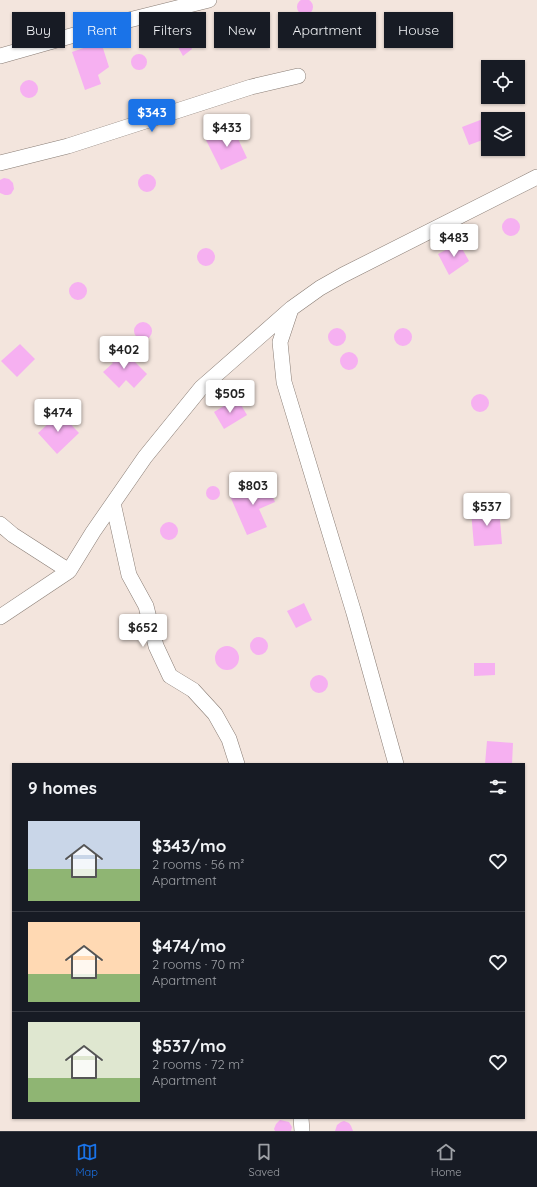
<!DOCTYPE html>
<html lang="en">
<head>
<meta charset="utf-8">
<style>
  :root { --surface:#171b24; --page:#242831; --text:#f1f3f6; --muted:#9ea1a6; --line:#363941; --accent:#1a73e8 }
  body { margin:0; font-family:Quicksand,sans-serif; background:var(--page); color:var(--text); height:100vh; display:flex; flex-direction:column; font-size:15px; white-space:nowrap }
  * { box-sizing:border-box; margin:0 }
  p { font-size:13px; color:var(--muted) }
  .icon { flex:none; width:22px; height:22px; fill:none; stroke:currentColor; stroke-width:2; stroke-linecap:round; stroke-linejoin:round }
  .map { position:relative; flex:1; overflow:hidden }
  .side { position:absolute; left:12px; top:763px; width:513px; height:356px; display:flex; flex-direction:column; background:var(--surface); border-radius:0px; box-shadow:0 1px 3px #0004 }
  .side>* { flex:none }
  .banner { position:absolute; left:12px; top:12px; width:513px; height:36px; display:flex; gap:8px }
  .buttons { position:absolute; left:481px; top:60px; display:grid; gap:8px }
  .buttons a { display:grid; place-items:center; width:44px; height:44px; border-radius:0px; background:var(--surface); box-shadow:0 1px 3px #0004; font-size:20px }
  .price { position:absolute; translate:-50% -34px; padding:0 9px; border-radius:4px; background:#fff; color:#222; font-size:13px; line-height:26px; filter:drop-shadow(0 1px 2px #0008) }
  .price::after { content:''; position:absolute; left:50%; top:24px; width:12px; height:9px; margin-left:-6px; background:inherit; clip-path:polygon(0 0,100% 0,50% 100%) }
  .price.on { background:var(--accent); color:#fff }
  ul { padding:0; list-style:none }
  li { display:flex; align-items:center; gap:12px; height:100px; padding:0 16px }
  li+li { border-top:1px solid var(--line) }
  li span { display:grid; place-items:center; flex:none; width:112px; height:80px; border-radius:0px; color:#555 }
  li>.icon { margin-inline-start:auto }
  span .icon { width:48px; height:48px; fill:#fffc; stroke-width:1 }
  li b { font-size:17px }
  h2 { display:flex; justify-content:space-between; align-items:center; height:48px; padding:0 16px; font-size:17px }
  .pill { padding:0 14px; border-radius:0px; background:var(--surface); box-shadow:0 1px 3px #0004; font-size:14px; line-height:36px }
  .pill.on { background:var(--accent); color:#fff }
  .dock { display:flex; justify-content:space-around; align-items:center; height:56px; border-top:1px solid var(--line); background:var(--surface); font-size:11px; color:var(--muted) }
  .dock a { display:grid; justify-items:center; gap:2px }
  .dock .on { color:var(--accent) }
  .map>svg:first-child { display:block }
</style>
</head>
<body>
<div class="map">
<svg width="537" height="1131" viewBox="0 0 537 1131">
  <rect width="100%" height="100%" fill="#f3e5dd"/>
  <path fill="#f6b0f1" d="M297 7a8 8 0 1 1 16 0a8 8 0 1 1-16 0Z
    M184,22L195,42L190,43L192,49L183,56L168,29Z
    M101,42L109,67L98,75L101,84L85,90L72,52Z
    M131 62a8 8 0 1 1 16 0a8 8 0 1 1-16 0Z
    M20 89a9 9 0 1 1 18 0a9 9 0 1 1-18 0Z
    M483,119L488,134V138L469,145L462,127Z
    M232,126L247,158L221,170L206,140Z
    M138 183a9 9 0 1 1 18 0a9 9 0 1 1-18 0Z
    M4,178L9,179L13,183L14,189L11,194L8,195H5L0,193V180Z
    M502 227a9 9 0 1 1 18 0a9 9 0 1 1-18 0Z
    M459,243L469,261L449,275L438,254Z
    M197 257a9 9 0 1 1 18 0a9 9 0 1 1-18 0Z
    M69 291a9 9 0 1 1 18 0a9 9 0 1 1-18 0Z
    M134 331a9 9 0 1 1 18 0a9 9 0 1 1-18 0Z
    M328 337a9 9 0 1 1 18 0a9 9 0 1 1-18 0Z
    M394 337a9 9 0 1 1 18 0a9 9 0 1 1-18 0Z
    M20,344L35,359L17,377L1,361Z
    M120,347L147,374L134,388L126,380L119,388L103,372L113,363L108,359Z
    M340 361a9 9 0 1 1 18 0a9 9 0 1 1-18 0Z
    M471 403a9 9 0 1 1 18 0a9 9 0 1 1-18 0Z
    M237,398L247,415L224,429L214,412Z
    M60,413L79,433L57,454L38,433Z
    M266,481L275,502L259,509L267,527L247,535L230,496Z
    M206 493a7 7 0 1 1 14 0a7 7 0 1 1-14 0Z
    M499,508L502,544L474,546L471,511Z
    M160 531a9 9 0 1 1 18 0a9 9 0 1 1-18 0Z
    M304,603L312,620L296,628L287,611Z
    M250 646a9 9 0 1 1 18 0a9 9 0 1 1-18 0Z
    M215 658a12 12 0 1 1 24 0a12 12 0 1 1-24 0Z
    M474,663H495V675L474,676Z
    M310 684a9 9 0 1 1 18 0a9 9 0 1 1-18 0Z
    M487,741L513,743L512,764H485Z
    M280,1120L289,1122L292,1127L291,1131H275L274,1129L276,1124Z
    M344,1121L349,1123L351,1126L353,1131H335L337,1125L341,1122Z"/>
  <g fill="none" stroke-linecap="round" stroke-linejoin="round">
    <defs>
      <path id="minor" d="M0,56L113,24L209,0
        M0,163L68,146L251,87L298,76
        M291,309L280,342L284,382L354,613L396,764
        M113,503L129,575L146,606L156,646L170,676L193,690L215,714L229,739L237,764
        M0,524L13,535L69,571L93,532L145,457L201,388L292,308L320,288L343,275L537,177
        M0,617L69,571
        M301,1118L302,1131"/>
    </defs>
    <use href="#minor" stroke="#887c74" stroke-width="16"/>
    <use href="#minor" stroke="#fff" stroke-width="15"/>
  </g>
</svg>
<div class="buttons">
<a><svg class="icon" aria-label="locate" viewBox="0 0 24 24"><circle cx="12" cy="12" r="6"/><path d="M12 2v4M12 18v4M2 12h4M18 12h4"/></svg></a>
<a><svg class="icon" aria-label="layers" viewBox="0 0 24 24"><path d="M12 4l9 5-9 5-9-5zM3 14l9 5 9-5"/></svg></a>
</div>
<b class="price on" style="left:152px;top:133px">$343</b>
<b class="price" style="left:227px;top:148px">$433</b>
<b class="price" style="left:454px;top:258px">$483</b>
<b class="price" style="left:124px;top:370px">$402</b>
<b class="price" style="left:230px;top:414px">$505</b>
<b class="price" style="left:58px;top:433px">$474</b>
<b class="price" style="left:253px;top:506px">$803</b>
<b class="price" style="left:487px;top:527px">$537</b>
<b class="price" style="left:143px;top:648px">$652</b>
<div class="banner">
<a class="pill">Buy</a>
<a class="pill on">Rent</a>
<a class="pill">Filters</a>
<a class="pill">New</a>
<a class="pill">Apartment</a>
<a class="pill">House</a>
</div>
<section class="side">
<h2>9 homes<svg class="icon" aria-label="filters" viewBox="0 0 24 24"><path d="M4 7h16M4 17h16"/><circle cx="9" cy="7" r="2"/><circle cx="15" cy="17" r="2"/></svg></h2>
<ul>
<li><span style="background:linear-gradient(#c9d6e8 60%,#8fb573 0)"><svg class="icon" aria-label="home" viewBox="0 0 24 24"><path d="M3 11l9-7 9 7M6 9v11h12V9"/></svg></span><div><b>$343/mo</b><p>2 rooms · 56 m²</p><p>Apartment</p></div><svg class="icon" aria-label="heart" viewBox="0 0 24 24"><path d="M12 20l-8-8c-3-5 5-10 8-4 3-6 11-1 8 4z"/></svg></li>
<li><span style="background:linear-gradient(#ffd9b3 65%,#8fb573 0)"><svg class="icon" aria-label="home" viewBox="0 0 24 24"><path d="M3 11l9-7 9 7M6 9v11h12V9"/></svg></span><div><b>$474/mo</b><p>2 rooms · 70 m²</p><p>Apartment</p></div><svg class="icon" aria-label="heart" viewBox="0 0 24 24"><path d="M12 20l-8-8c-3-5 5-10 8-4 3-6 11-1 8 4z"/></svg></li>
<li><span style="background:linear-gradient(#dfe7d0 70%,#8fb573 0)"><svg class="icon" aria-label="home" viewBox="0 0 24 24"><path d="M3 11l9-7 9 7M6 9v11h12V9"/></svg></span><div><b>$537/mo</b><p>2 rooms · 72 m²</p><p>Apartment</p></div><svg class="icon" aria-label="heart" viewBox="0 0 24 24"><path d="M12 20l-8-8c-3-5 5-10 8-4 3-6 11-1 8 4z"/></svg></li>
</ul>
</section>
</div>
<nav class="dock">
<a class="on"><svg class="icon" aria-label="map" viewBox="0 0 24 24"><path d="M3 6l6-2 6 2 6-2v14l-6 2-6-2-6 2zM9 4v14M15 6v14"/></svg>Map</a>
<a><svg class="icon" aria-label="saved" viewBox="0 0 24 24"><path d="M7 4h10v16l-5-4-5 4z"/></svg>Saved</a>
<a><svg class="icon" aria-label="home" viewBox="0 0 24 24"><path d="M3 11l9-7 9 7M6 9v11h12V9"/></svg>Home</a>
</nav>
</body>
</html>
